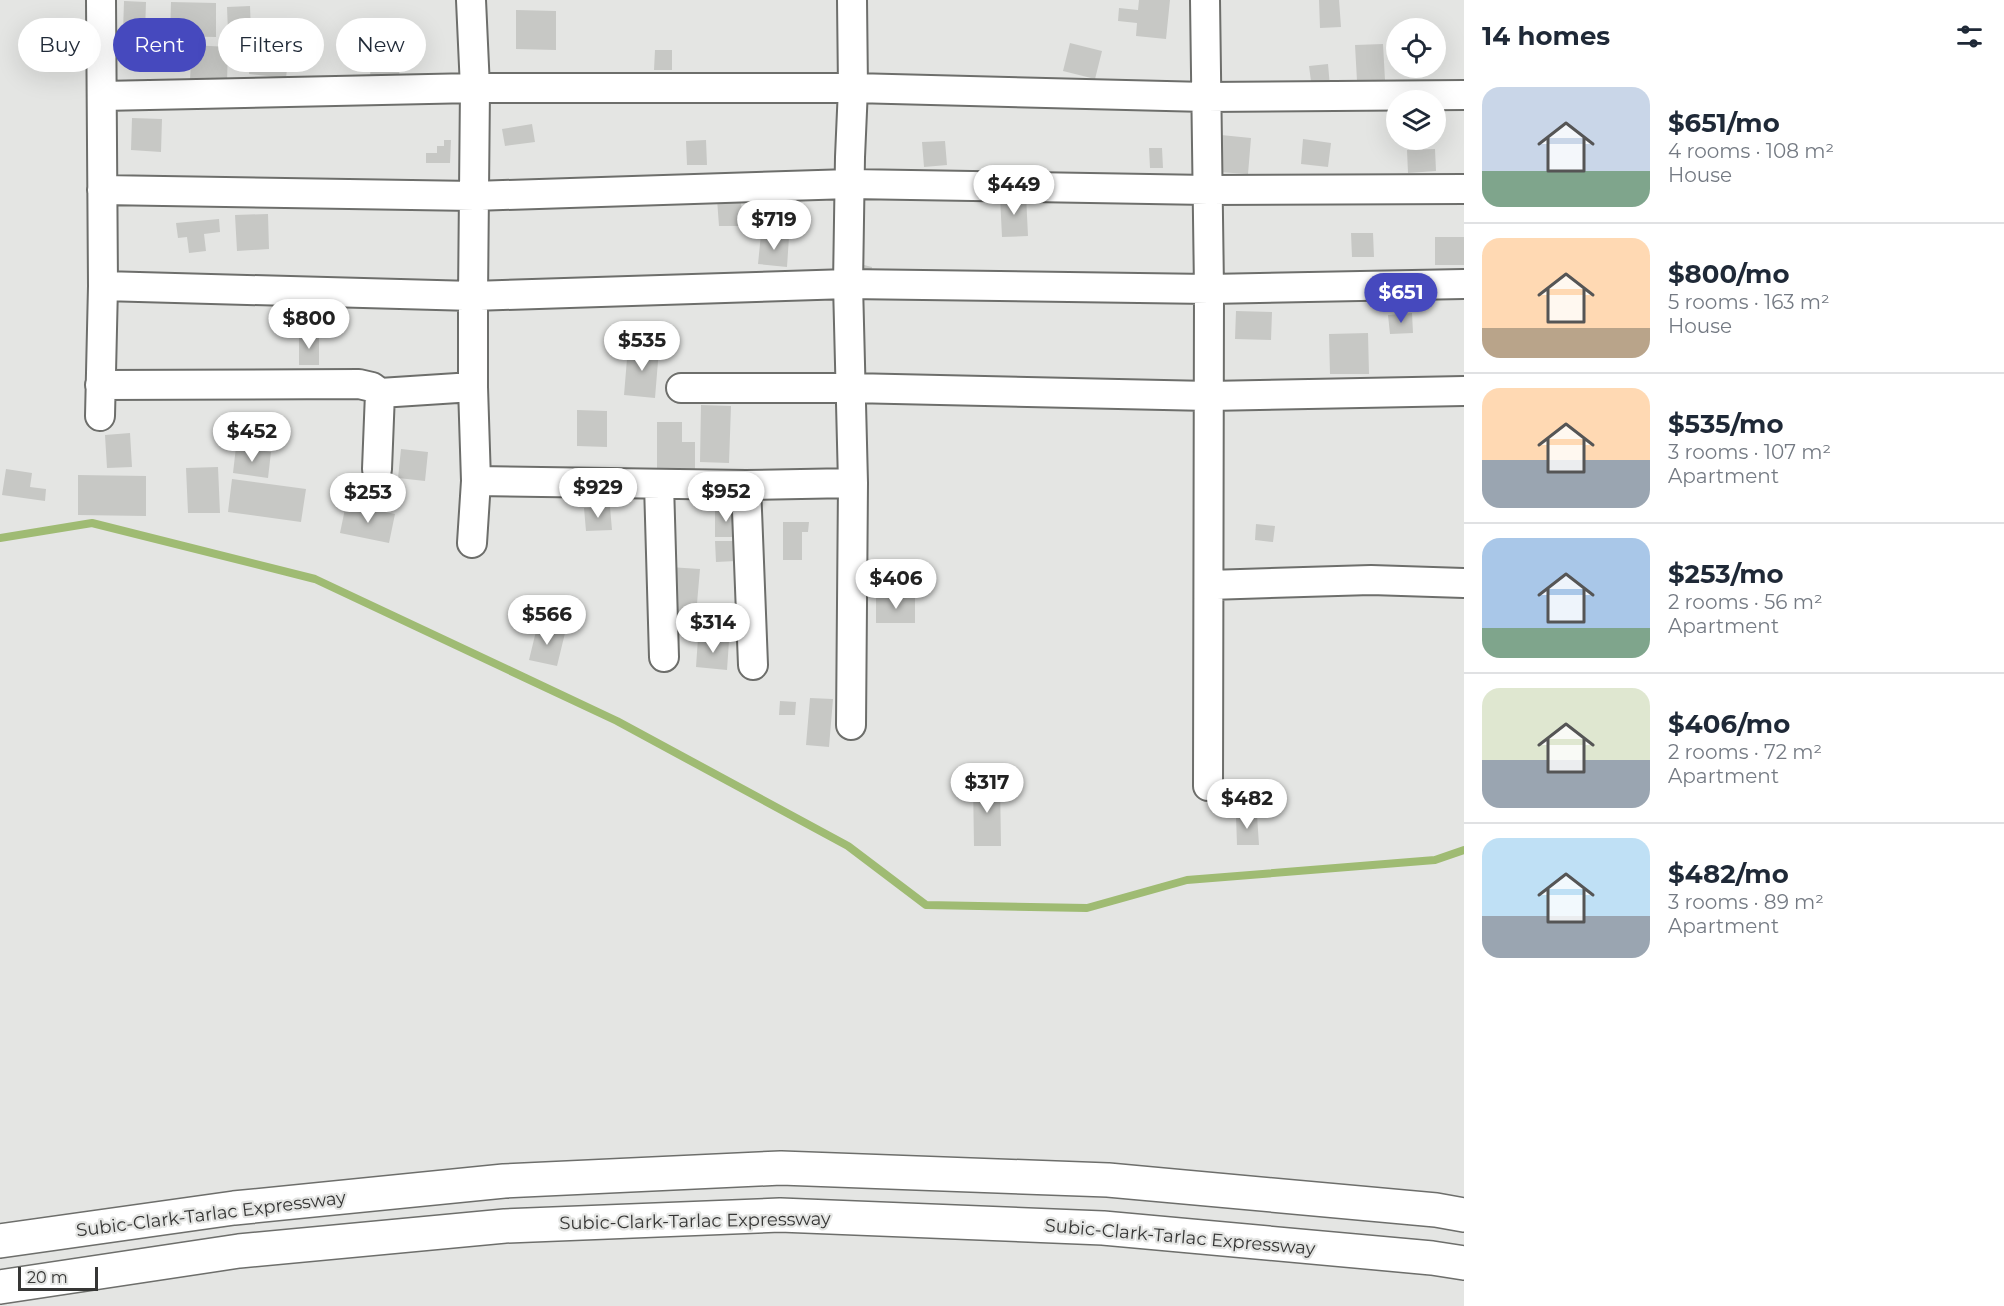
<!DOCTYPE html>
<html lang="en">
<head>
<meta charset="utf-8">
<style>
  :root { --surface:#fff; --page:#f6f6f7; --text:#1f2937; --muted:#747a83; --line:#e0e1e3; --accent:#4649be }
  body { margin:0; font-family:Montserrat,sans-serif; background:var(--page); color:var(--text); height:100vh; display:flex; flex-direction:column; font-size:22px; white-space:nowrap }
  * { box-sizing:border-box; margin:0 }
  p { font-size:20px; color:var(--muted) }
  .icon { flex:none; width:33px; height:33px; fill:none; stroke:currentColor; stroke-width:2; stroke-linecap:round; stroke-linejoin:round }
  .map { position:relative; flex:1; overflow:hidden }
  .details { display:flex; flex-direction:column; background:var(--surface); width:540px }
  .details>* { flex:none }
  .hud { position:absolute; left:18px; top:18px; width:570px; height:54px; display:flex; gap:12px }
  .buttons { position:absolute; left:1386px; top:18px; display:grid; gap:12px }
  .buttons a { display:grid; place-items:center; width:60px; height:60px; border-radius:50%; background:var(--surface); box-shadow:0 6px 24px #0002; font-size:30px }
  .scale { position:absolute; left:18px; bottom:15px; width:80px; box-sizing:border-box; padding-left:6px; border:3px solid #363635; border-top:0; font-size:16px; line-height:21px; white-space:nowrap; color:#363635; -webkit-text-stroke:4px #e4e5e3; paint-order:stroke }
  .price { position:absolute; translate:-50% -51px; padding:0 14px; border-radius:21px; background:#fff; color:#222; font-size:20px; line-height:39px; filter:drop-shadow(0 2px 3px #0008) }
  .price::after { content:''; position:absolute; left:50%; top:36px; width:18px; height:14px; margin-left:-9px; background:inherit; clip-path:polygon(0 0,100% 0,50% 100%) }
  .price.current { background:var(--accent); color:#fff }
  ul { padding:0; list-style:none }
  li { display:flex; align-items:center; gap:18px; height:150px; padding:0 18px }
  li+li { border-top:2px solid var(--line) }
  li span { display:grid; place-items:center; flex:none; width:168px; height:120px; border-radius:18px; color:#555 }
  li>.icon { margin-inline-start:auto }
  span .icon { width:72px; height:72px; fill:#fffc; stroke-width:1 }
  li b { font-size:26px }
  h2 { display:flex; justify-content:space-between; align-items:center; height:72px; padding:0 18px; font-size:26px }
  .tag { padding:0 21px; border-radius:27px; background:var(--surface); box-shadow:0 6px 24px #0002; font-size:21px; line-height:54px }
  .tag.current { background:var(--accent); color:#fff }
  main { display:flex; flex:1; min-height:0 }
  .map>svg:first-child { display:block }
</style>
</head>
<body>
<main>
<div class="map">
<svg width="1464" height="1306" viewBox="0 0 1464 1306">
  <rect width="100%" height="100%" fill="#e4e5e3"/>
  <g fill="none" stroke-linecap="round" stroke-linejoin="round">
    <path stroke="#9fbb73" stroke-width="8" d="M0,538L92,523L315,579L617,721L848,846L926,905L1087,908L1187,880L1435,860L1464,850"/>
  </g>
  <path fill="#c7c8c5" d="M1139,0H1170L1166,39L1136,36L1137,23L1118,21L1119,8L1138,10Z
    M1319,0H1339L1341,27L1320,28Z
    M124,1L146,2L145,33H123Z
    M171,2L216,3V37L170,36Z
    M250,6L251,32H228L227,7Z
    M516,10L556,11V50L516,49Z
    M363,19L387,20V34L362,33Z
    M371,39H400L399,85L370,84Z
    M1070,43L1102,51L1095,79L1063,71Z
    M1383,44L1385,80L1357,81L1355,45Z
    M192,45L228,47L227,82L190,80Z
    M252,47L289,51L286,78L249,74Z
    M655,50H672V70H654Z
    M1328,64L1330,87L1312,89L1309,66Z
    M132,118L162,119L161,152L131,150Z
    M532,124L535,142L505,146L502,129Z
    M1221,135L1251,138L1248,174L1218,172Z
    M1303,139L1331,143L1328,167L1301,164Z
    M444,140H451L450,163H426V153H437V146H444Z
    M706,140L707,165H687L686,141Z
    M945,141L947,165L924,167L922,142Z
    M1149,148H1162L1163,168H1150Z
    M1435,149L1436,171L1408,173L1407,150Z
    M1026,195L1028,236L1002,237L1000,196Z
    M741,198L742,226H719L717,199Z
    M268,214L269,249L237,251L235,215Z
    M219,219L220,232L204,234L206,251L189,253L187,237L178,238L176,223Z
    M1351,233H1373L1374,257H1352Z
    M761,234L789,237L787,267L758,264Z
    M1435,237H1464V265H1435Z
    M860,264L872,267L870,279L858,277Z
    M1236,311L1272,312L1271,340L1235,339Z
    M1412,313L1413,333L1390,334L1388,315Z
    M1368,333L1369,374H1330L1329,334Z
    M299,336H319V365H299Z
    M628,347L659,349L655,398L624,395Z
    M701,405L731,406L729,463L700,462Z
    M577,410L607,411V447L577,446Z
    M250,422L265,424L262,444L248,442Z
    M657,422H682V442H695V473H657Z
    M130,433L132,467L107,468L105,435Z
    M236,447L271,452L268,478L233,473Z
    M401,449L428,452L425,481L398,478Z
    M218,467L220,513H188L186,468Z
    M6,469L32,473L30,487L46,489L45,501L2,495Z
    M78,475L146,476V516L78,515Z
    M232,479L306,489L301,522L228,512Z
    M346,504L395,514L389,543L340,533Z
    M610,507L612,530L586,531L584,508Z
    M715,508H736L737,537H715Z
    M783,522H809L808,532H802V560H783Z
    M1256,524L1275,526L1273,542L1255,540Z
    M715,541H735L736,561L716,562Z
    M669,567L700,569L696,615L665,613Z
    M876,596H915V623H876Z
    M537,627L565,633L557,666L529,660Z
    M698,638L729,641L727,670L696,667Z
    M810,698L833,699L829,747L806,745Z
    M780,701L796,702L795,715H779Z
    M973,782H1000L1001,846H974Z
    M1257,815L1259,845H1237L1236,816Z"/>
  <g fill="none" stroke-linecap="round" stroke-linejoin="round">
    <defs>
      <path id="minor" d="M101,0L103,286L473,296L475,88H853L1206,97L1464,95
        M852,0L853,88L850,157L848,284L1209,289L1208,786
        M1205,0L1209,289L1464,284
        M102,96L475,88L471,0
        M102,190L474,196L850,184L1208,190L1464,189
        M100,385L359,384L372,387L380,393L377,469
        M681,388H850L1209,396L1464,391
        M380,393L473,387
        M100,416L103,286
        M476,481L746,485L853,483
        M659,484L664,657
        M746,485L753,665
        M472,543L476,481L473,387V296L848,284L853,483L851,725
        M1209,585L1371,580L1464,583"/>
      <path id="motorway" d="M0,1241L234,1208L504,1181L781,1168L1108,1180L1436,1210L1464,1215
        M0,1287L239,1251L505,1226L780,1215L1103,1228L1432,1258L1464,1263"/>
    </defs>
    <use href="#minor" stroke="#6d6e6b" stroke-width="32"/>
    <use href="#motorway" stroke="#6d6e6b" stroke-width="36"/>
    <use href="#minor" stroke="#fff" stroke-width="28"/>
    <use href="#motorway" stroke="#fff" stroke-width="33"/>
  </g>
  <g text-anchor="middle" stroke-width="4.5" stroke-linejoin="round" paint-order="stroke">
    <g font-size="18" fill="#363635" stroke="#e4e5e3">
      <text transform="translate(211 1214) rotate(-7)" y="6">Subic-Clark-Tarlac Expressway</text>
      <text transform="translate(695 1221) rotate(-1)" y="6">Subic-Clark-Tarlac Expressway</text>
      <text transform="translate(1180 1237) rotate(5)" y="6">Subic-Clark-Tarlac Expressway</text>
    </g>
  </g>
</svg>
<div class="buttons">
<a><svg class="icon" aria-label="locate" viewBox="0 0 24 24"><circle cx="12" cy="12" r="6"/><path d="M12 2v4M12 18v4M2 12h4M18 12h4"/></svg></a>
<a><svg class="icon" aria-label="layers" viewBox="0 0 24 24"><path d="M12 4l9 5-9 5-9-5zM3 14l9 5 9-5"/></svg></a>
</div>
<div class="scale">20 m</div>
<b class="price" style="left:1014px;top:216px">$449</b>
<b class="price" style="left:774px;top:251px">$719</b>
<b class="price current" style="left:1401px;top:324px">$651</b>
<b class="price" style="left:309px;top:350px">$800</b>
<b class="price" style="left:642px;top:372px">$535</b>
<b class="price" style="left:252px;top:463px">$452</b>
<b class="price" style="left:598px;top:519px">$929</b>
<b class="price" style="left:726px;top:523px">$952</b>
<b class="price" style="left:368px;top:524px">$253</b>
<b class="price" style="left:896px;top:610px">$406</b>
<b class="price" style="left:547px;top:646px">$566</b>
<b class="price" style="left:713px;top:654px">$314</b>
<b class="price" style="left:987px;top:814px">$317</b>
<b class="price" style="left:1247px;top:830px">$482</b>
<div class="hud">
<a class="tag">Buy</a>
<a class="tag current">Rent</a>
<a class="tag">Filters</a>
<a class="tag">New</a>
</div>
</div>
<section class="details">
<h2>14 homes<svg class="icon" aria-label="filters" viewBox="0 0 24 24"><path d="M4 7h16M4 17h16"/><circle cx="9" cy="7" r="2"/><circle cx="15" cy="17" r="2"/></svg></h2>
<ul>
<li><span style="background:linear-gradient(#c9d6e8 70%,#7fa58c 0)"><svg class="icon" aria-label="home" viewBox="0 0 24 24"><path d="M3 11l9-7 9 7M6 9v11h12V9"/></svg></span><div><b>$651/mo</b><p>4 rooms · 108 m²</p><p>House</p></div></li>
<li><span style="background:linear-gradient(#ffd9b3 75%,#b9a48a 0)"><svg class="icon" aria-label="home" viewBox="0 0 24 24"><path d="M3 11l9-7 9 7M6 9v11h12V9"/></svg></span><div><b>$800/mo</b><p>5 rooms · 163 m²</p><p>House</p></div></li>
<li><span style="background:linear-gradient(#ffd9b3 60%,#9aa5b1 0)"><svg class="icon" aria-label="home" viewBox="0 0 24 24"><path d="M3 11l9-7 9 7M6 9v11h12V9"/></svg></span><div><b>$535/mo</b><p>3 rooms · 107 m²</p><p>Apartment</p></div></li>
<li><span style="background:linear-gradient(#a9c7e8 75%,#7fa58c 0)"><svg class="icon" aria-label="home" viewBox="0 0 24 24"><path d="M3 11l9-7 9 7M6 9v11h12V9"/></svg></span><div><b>$253/mo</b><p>2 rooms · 56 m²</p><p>Apartment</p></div></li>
<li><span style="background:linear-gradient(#dfe7d0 60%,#9aa5b1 0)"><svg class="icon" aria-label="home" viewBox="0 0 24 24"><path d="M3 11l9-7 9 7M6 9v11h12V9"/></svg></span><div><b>$406/mo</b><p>2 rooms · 72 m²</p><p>Apartment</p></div></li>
<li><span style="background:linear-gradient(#bfe0f5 65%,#9aa5b1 0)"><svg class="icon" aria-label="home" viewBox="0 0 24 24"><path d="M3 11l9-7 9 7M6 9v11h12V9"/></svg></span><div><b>$482/mo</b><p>3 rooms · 89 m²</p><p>Apartment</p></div></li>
</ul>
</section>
</main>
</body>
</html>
